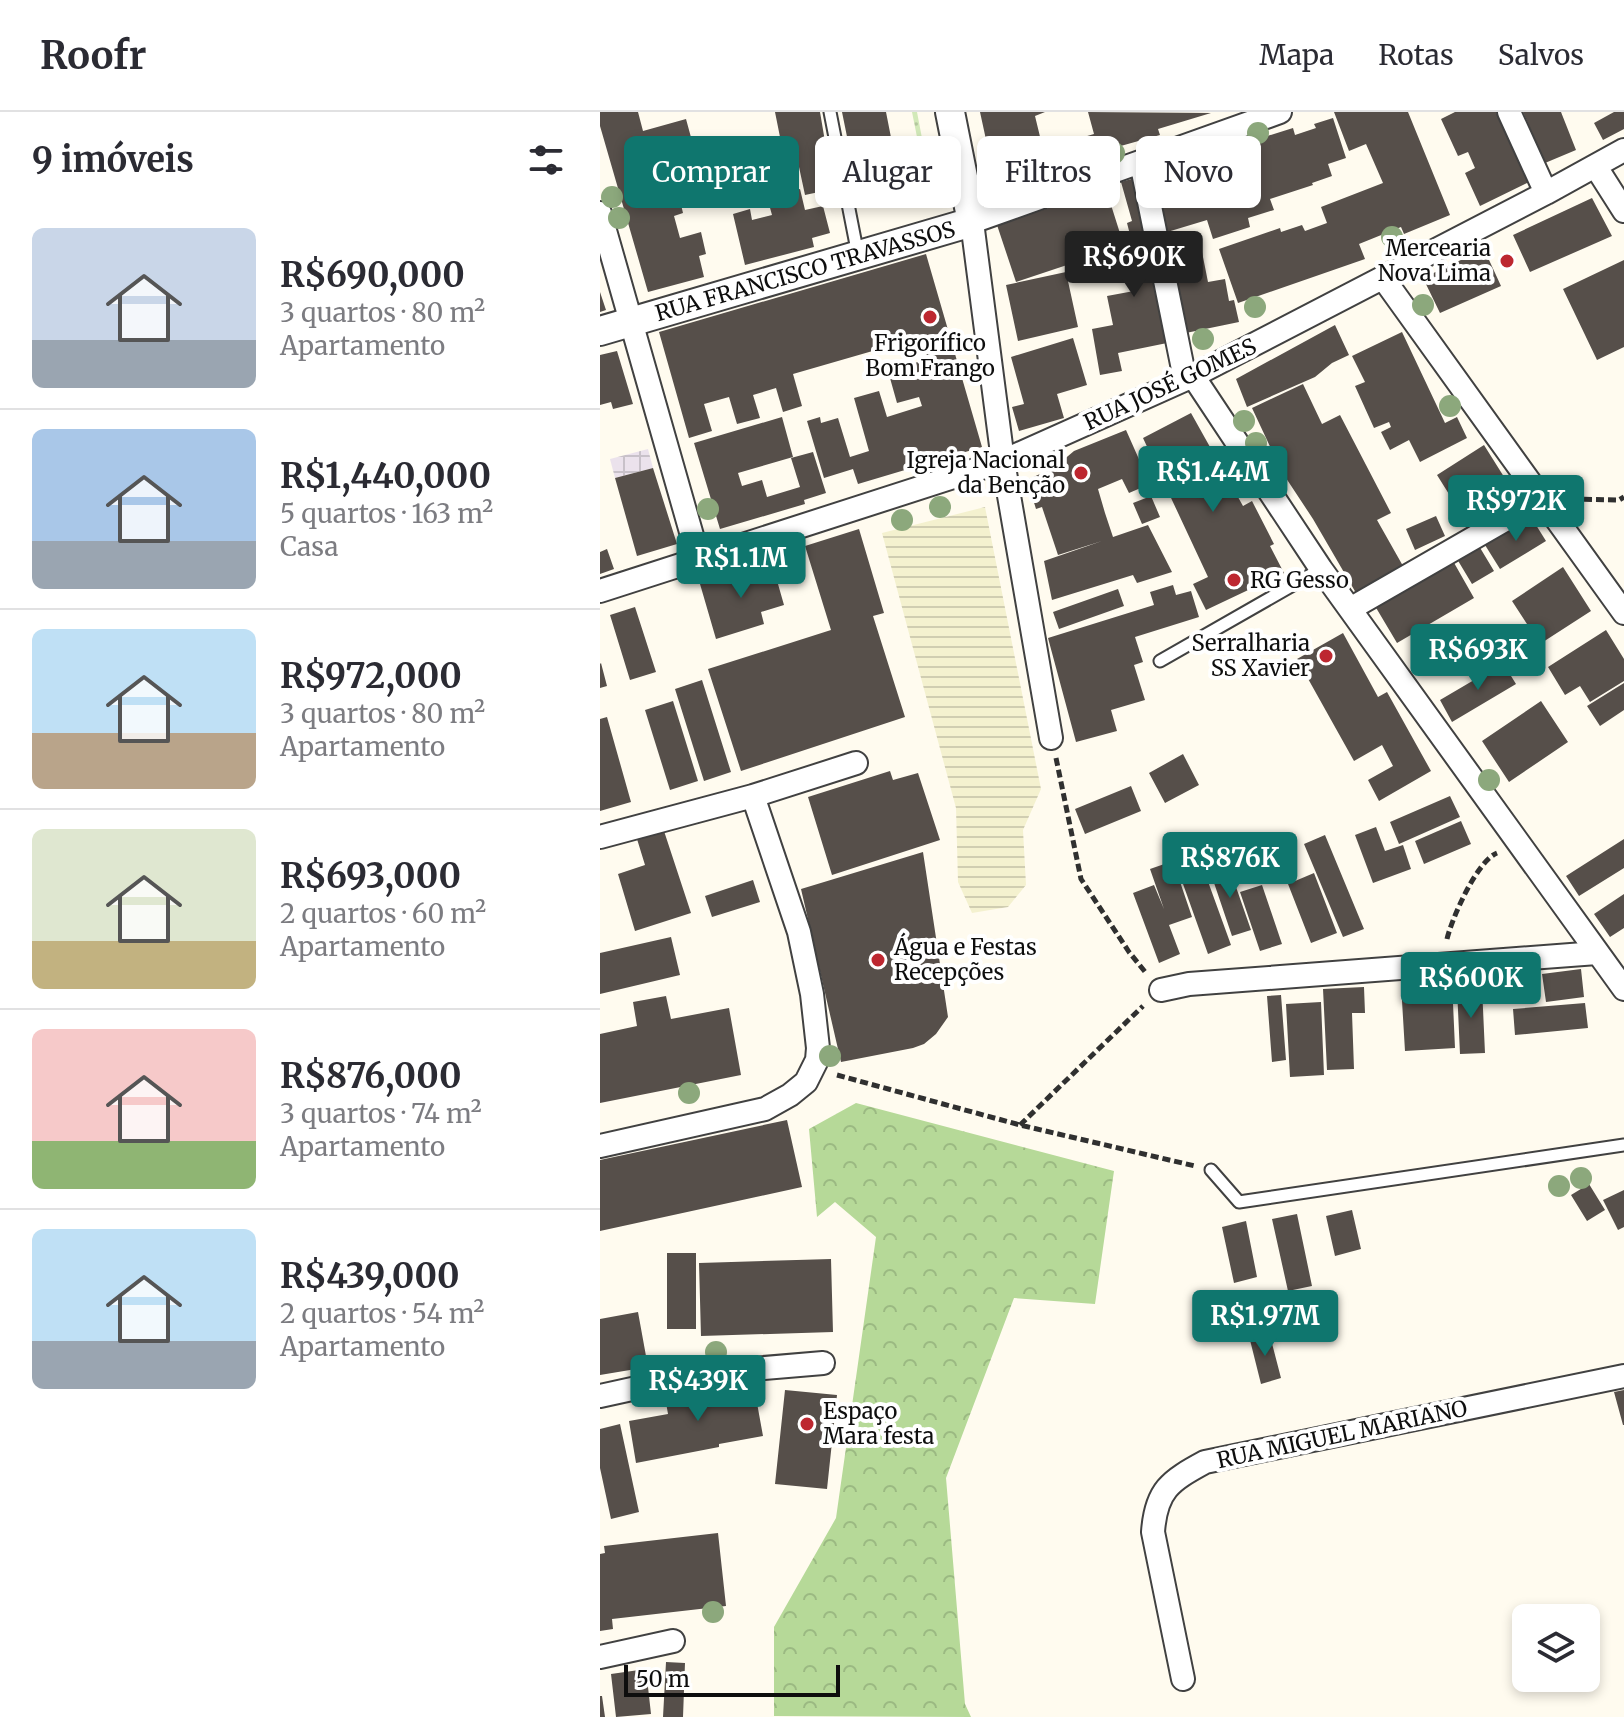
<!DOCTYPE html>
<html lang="pt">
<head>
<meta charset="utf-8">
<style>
  :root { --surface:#fff; --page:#f7f7f7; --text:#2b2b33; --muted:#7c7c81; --line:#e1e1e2; --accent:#0f766e }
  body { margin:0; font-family:Merriweather,serif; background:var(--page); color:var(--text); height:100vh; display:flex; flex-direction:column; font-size:30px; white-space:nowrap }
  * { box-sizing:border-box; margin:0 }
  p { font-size:26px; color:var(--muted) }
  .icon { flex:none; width:44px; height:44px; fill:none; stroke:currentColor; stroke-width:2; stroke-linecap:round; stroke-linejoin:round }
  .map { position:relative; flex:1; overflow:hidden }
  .side { display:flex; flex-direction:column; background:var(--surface); width:600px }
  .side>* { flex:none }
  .banner { position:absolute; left:24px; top:24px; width:760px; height:72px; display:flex; gap:16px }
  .tools { position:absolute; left:912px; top:1492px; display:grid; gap:16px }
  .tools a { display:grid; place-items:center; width:88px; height:88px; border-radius:12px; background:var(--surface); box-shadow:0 4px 12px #0003; font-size:40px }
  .scale { position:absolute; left:24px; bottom:20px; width:216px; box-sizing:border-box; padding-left:8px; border:4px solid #0e0e0e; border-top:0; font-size:22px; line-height:28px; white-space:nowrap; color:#0e0e0e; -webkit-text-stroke:6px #fff; paint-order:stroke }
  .price { position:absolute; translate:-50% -68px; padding:0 18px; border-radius:8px; background:var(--accent); color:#fff; font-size:26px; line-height:52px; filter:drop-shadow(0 2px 4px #0008) }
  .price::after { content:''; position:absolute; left:50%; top:48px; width:24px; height:18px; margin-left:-12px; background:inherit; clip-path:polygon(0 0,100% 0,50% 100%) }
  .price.current { background:#222; color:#fff }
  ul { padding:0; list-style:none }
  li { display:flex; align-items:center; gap:24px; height:200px; padding:0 32px }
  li+li { border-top:2px solid var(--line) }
  li span { display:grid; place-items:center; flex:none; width:224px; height:160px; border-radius:12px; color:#555 }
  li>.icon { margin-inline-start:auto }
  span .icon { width:96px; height:96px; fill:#fffc; stroke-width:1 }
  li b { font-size:34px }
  h2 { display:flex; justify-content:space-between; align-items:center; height:96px; padding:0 32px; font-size:34px }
  .pill { padding:0 28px; border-radius:12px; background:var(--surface); box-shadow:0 4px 12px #0003; font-size:28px; line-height:72px }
  .pill.current { background:var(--accent); color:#fff }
  header { display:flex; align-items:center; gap:48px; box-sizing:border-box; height:112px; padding:0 40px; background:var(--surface); border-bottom:2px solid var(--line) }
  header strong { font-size:38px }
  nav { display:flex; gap:44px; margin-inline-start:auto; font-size:28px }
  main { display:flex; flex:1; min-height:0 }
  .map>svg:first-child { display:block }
</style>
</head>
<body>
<header>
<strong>Roofr</strong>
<nav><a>Mapa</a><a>Rotas</a><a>Salvos</a></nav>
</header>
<main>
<section class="side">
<h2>9 imóveis<svg class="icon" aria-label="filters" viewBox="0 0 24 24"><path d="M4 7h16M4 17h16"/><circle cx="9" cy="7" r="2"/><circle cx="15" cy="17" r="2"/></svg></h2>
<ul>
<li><span style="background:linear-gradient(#c9d6e8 70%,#9aa5b1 0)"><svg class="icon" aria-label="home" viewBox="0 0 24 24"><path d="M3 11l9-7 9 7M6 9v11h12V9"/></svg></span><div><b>R$690,000</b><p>3 quartos · 80 m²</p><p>Apartamento</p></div></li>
<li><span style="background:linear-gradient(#a9c7e8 70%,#9aa5b1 0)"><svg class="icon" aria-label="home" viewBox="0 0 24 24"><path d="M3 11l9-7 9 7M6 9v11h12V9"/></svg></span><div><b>R$1,440,000</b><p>5 quartos · 163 m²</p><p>Casa</p></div></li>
<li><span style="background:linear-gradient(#bfe0f5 65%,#b9a48a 0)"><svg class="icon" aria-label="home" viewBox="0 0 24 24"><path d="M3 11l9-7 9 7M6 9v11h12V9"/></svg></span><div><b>R$972,000</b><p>3 quartos · 80 m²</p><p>Apartamento</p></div></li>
<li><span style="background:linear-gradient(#dfe7d0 70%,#c2b280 0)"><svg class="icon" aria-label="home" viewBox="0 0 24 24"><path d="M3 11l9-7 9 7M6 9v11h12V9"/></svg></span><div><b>R$693,000</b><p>2 quartos · 60 m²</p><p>Apartamento</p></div></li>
<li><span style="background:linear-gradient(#f6c9c9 70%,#8fb573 0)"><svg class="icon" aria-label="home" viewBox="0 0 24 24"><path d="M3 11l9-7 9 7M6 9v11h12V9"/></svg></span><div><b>R$876,000</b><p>3 quartos · 74 m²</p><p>Apartamento</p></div></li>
<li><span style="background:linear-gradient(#bfe0f5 70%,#9aa5b1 0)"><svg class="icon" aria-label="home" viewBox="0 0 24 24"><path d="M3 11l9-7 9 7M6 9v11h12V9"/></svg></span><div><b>R$439,000</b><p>2 quartos · 54 m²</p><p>Apartamento</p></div></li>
</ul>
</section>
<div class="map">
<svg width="1024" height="1605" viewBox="0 0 1024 1605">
  <defs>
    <pattern id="industrial-grid" width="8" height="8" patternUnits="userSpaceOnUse" patternTransform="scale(2)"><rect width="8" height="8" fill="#ebe2ec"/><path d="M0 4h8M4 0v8" fill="none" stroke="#c8c1c9"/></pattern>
    <pattern id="farmland-rules" width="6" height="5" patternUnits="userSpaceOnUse" patternTransform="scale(2)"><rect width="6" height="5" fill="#f4f1cf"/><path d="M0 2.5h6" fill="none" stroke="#d0cdb1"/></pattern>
    <pattern id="forest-crowns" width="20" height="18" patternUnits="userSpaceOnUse" patternTransform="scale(2)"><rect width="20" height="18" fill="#b6d998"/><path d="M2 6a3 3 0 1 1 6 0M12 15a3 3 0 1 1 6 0" fill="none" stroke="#9bb982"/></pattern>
    <pattern id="garden-dots" width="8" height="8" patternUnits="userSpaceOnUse" patternTransform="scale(2)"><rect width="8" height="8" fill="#d2e9b9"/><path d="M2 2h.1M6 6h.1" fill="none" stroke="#b3c79e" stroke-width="1.8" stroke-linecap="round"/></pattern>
  </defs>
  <rect width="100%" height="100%" fill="#fffbef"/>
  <path fill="url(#industrial-grid)" d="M48,337L53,356L15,366L10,347Z"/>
  <path fill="url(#farmland-rules)" d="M385,395L441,677L423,718L426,773L408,795L372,801L358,770L356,696L282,421Z"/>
  <path fill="url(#forest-crowns)" d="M256,991L514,1059L495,1192L414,1186L346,1366L365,1592L371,1605L174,1604V1515L236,1406L276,1125L235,1090L217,1105L209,1017Z"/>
  <path fill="url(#garden-dots)" d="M312,0H317L333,84L328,85L322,51L297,56L293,36L318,30Z"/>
  <path fill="#564f4a" d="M0,0H38L43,19L86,7L92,29L78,33L89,76L78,80L83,101L74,104L80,126L101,120L106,142L99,144L104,165L48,180L0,14Z
    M175,0H220L233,77L205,83L199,55L139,66L135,43L182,35Z
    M242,0H286L297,56L255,64Z
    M380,0H445L435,4L443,37L494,22L488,0L611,1L558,17L560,23L395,69Z
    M734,0H808L850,103L804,122L801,115L759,132L765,147L638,191L619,137L680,116L681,120L702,113L705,119L727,111L721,95L783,71L766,32L749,39Z
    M855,0H896L929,70L880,94L865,61L875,56L868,40L858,44L841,7Z
    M923,0H961L976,38L945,51Z
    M1014,0H1024V17L1003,28L994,11Z
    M733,6L746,46L728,52L732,64L712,71L713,73L670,87L674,98L648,106L650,115L613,127L607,108L564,121L549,61L693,16L695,23L716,16L714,12Z
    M535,66L572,230L518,241L522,259L500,263L492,217L513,213L507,184L534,179L528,151L537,150L527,111L532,109L521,70Z
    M200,77L205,98L223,94L230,121L212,126L214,135L145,153L133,102L150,97L152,108L172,103L167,85Z
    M506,77L524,134L416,170L397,113Z
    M992,86L1012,124L930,160L913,123Z
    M599,125L608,170L625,167L629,189L634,188L639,210L581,222L563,133Z
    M884,137L901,174L840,201L823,166Z
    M326,142L382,335L258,372L253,357L224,366L207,309L220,305L221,311L238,306L250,345L269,339L254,286L279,279L287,305L322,294L319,285L297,291L288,259L328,247L321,225L193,262L202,294L183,300L176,276L153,283L160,306L137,312L129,285L104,292L112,319L89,326L59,220Z
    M1024,148V235L997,248L963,177Z
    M466,160L478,215L418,229L406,173Z
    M0,180L6,198L0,200Z
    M735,213L749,243L732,251L715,265L647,295L636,267Z
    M802,220L845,311L857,305L867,326L820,350L809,328L790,338L781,320L791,315L789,310L774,316L755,274L765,270L752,244Z
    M473,226L487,273L457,282L464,306L419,319L412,295L424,292L411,245Z
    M17,239L33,292L13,297L11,290L0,293V243Z
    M703,272L722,312L740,303L791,401L777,408L803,454L756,481L713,407L682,360L652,296Z
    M591,301L643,394L652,389L674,432L670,434L684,461L606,498L593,472L608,465L543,326Z
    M182,305L193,345L138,361L142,374L162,368L167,385L200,375L191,346L213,340L226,381L204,388L205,392L120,417L94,331Z
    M526,318L550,372L529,381L522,367L498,377L505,401L513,425L548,413L572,460L537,471L533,463L452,488L444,449L502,429L458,443L442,395L436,397L427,368L455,355L474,339Z
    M884,333L916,384L869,414L837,363Z
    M53,356L77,432L37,444L15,366Z
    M551,384L560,405L542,412L533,391Z
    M836,404L845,424L815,438L806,417Z
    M931,405L946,429L900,457L885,433Z
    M259,417L284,501L273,504L305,605L141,659L108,557L231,518L205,434Z
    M879,434L894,459L872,472L857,447Z
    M7,437L14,457L0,462V440Z
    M853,449L874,486L797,531L775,494Z
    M172,451L184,493L161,500L164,512L116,527L100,472Z
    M963,455L991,499L929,539L917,519L927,512L912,489Z
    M573,473L576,483L591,479L599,505L535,525L543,550L534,553L545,588L511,598L517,619L476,630L448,526L554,493L550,480Z
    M518,477L524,494L459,517L453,500Z
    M35,495L56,560L30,568L10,503Z
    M1006,518L1024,547V569L990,590L980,574L965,583L948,555Z
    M743,521L778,585L787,580L831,659L779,689L768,668L793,654L782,633L754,649L697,547Z
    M1,551L7,574L0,576V552Z
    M903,551L916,572L852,610L840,588Z
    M102,568L131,660L104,669L75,577Z
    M1024,571V598L1000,614L987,594Z
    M73,589L98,669L70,678L45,598Z
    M941,589L968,630L909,670L882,629Z
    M7,605L31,690L0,699V607Z
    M583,642L599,673L565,691L549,661Z
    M290,659L293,668L318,661L340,728L232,763L208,685Z
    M531,674L541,699L485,722L475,697Z
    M850,684L860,705L799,732L790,710Z
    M861,709L871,732L824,752L815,729Z
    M776,715L785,739L803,733L811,757L773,771L755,723Z
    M64,719L91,801L35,819L18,762L45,753L37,727Z
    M725,723L764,817L743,825L704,732Z
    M672,724L685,762L663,770L650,731Z
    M1024,727V756L979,784L966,764Z
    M323,740L348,905L336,922L324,932L313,936L241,950L201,777Z
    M573,749L592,805L569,813L580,842L559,851L533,781L554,773L564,797L550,757Z
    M628,752L651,818L632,824L610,759Z
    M714,761L737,821L711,831L688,772Z
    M606,764L631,833L608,842L583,772Z
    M153,768L160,790L112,805L105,784Z
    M662,773L682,832L660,839L640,780Z
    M1024,782V816L1010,825L994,802Z
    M71,825L80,863L0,882V841Z
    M981,857L984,885L946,890L942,862Z
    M852,869L855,936L805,939L801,872Z
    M764,875L765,901H752L754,957L727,958L723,877Z
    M882,875L885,941L860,942L857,876Z
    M681,883L686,948L672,950L667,884Z
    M66,884L71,907L129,896L141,963L0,991V922L37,914L33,890Z
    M721,890L724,963L690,965L686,892Z
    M985,891L988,916L915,923L913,897Z
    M187,1008L202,1075L0,1119V1048Z
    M989,1072L1005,1098L987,1109L971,1083Z
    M1024,1078V1115L1018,1118L1003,1088Z
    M752,1098L761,1137L735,1144L726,1104Z
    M697,1102L712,1174L688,1179L672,1107Z
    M646,1109L657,1165L634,1171L622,1115Z
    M67,1141H96V1217H67Z
    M231,1147L233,1220L101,1224L99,1151Z
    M38,1200L48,1255L0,1263V1207Z
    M669,1220L681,1266L661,1272L649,1224Z
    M153,1269L163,1324L119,1332V1335L36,1351L29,1309L68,1302L65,1285Z
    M185,1278L237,1283L227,1377L175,1372Z
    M1024,1278V1313H1023L1014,1280Z
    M20,1312L39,1400L11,1407L0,1356V1317Z
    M118,1421L126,1494L12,1507L13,1517L0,1519V1442L5,1441L4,1434Z
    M66,1550L85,1551L83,1605H63Z
    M46,1557L51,1602L16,1605L11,1562Z
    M0,1584H2L5,1605H0Z"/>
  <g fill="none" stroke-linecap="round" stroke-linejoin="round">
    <defs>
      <path id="service" d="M230,0L258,143
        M560,549L721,457
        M611,1058L639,1090L1024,1033"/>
      <path id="minor" d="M909,0L946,81
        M541,50L585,267
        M996,55L1024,99
        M0,101L99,448
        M783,166L1024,501
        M593,264L721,457L1024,877
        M0,479L403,349L593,264L946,81L1024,38
        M750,497L943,386
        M451,626L403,349L372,110L680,0
        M0,725L153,684L256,651
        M561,878L589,872L997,841
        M0,1034L165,997L190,983L206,970L217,948L218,936L212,882L199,820L153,684
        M0,1284L105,1261L223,1251
        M0,1545L73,1529
        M583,1567L553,1420C556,1378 570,1369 605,1350L1024,1264"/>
      <path id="tertiary" d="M0,219L372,110L350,0"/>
    </defs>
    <use href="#service" stroke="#414141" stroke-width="15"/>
    <use href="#minor" stroke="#414141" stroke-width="26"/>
    <use href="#tertiary" stroke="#414141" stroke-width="32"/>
    <path stroke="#303030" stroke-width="5" stroke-dasharray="8 4" stroke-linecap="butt" d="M972,387L1019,388L1024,385
      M456,646L481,767L529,840L546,861
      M847,827C852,806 877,749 897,741
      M237,963L420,1013L595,1054
      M420,1013L543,894"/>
    <use href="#service" stroke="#fff" stroke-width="11"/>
    <use href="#minor" stroke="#fff" stroke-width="22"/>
    <use href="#tertiary" stroke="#fff" stroke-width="28"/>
  </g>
  <g fill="#8ca87c">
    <circle cx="658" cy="21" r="11"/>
    <circle cx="514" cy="41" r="11"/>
    <circle cx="307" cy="43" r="11"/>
    <circle cx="12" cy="85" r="11"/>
    <circle cx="19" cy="106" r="11"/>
    <circle cx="792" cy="125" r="11"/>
    <circle cx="823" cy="193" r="11"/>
    <circle cx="655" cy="195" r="11"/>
    <circle cx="603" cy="227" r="11"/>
    <circle cx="850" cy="294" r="11"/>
    <circle cx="644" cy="309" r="11"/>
    <circle cx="656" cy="331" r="11"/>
    <circle cx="669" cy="355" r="11"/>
    <circle cx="340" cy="395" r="11"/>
    <circle cx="108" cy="397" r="11"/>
    <circle cx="302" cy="408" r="11"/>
    <circle cx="889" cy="668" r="11"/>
    <circle cx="230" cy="944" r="11"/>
    <circle cx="89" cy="981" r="11"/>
    <circle cx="981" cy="1066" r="11"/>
    <circle cx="959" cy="1074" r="11"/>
    <circle cx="116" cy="1240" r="11"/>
    <circle cx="51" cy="1257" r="11"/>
    <circle cx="113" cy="1500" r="11"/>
  </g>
  <g fill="#bd2730" stroke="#fff" stroke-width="3">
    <circle cx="907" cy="149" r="8"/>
    <circle cx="330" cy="205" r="8"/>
    <circle cx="481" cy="361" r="8"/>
    <circle cx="634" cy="468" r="8"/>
    <circle cx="726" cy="544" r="8"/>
    <circle cx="278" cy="848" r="8"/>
    <circle cx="207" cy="1312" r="8"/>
  </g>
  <g text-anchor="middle" stroke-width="8" stroke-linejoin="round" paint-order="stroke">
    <g font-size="22" fill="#0e0e0e" stroke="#fff" text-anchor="end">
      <text x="891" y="144">Mercearia<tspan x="891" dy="25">Nova Lima</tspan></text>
      <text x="330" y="239" text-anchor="middle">Frigorífico<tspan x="330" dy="25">Bom Frango</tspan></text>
      <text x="465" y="356">Igreja Nacional<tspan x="465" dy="25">da Benção</tspan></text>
      <text x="650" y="476" text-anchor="start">RG Gesso</text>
      <text x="710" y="539">Serralharia<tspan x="710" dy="25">SS Xavier</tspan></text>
      <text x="294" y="843" text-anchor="start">Água e Festas<tspan x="294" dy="25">Recepções</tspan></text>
      <text x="223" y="1307" text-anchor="start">Espaço<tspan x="223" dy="25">Mara festa</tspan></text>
    </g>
    <g font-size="22" fill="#0e0e0e" stroke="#fff">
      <text transform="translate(205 159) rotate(-16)" y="8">RUA FRANCISCO TRAVASSOS</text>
      <text transform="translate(570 272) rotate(-25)" y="8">RUA JOSÉ GOMES</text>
      <text transform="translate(742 1322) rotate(-12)" y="8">RUA MIGUEL MARIANO</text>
    </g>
  </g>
</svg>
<div class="tools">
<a><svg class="icon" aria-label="layers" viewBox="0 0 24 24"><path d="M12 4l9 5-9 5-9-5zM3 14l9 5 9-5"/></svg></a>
</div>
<div class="scale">50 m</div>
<b class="price current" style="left:534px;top:187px">R$690K</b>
<b class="price" style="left:613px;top:402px">R$1.44M</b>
<b class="price" style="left:916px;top:431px">R$972K</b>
<b class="price" style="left:141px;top:488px">R$1.1M</b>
<b class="price" style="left:878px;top:580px">R$693K</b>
<b class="price" style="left:630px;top:788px">R$876K</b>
<b class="price" style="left:871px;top:908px">R$600K</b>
<b class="price" style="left:665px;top:1246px">R$1.97M</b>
<b class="price" style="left:98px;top:1311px">R$439K</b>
<div class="banner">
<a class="pill current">Comprar</a>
<a class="pill">Alugar</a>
<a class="pill">Filtros</a>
<a class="pill">Novo</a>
</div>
</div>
</main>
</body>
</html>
